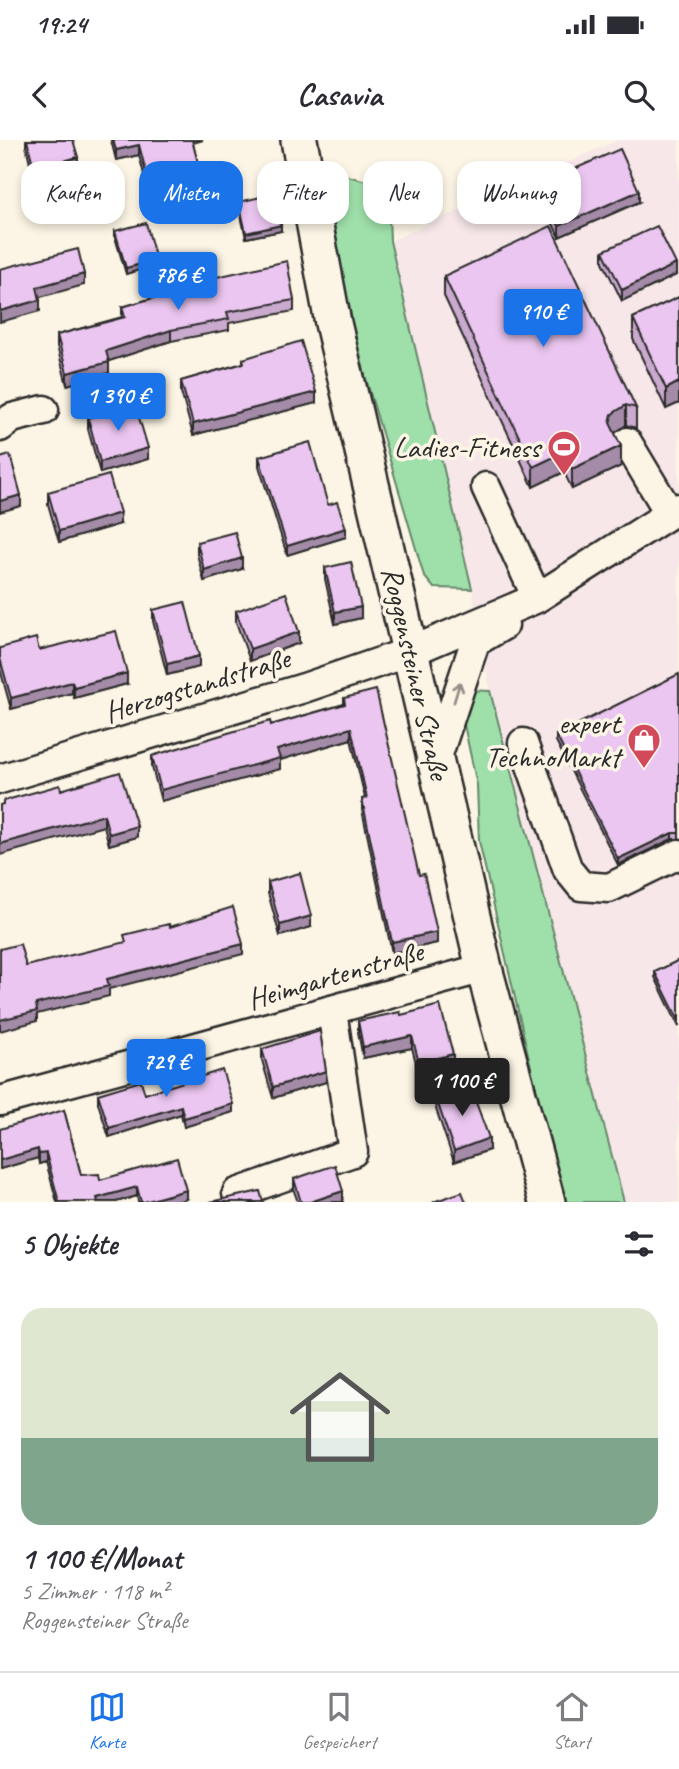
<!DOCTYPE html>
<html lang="de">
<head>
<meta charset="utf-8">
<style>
  :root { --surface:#fff; --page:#f2f2f3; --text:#2b2b33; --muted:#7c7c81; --line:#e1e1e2; --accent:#1a73e8 }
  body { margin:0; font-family:Caveat,sans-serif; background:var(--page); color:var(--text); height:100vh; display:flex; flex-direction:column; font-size:26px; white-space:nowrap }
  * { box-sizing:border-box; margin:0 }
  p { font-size:23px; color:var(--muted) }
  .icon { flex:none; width:38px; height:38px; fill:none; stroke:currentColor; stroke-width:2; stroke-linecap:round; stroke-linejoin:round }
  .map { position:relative; height:1062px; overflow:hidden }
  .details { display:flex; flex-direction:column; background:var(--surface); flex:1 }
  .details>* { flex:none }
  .guide { position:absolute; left:21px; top:21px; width:637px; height:63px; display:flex; gap:14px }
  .price { position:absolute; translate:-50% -60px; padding:0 16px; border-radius:7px; background:var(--accent); color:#fff; font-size:23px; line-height:46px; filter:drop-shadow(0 2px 4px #0008) }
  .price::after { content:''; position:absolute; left:50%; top:42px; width:21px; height:16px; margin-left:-10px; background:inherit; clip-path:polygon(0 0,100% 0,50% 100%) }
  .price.selected { background:#222; color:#fff }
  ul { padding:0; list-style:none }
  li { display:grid; align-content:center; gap:14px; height:371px; padding:0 21px }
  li+li { border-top:2px solid var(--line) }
  li span { display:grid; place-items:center; height:217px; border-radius:21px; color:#555 }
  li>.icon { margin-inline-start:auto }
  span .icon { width:126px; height:126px; fill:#fffc; stroke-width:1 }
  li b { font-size:30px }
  h2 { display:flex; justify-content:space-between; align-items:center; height:84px; padding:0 21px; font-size:30px }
  .tag { padding:0 24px; border-radius:21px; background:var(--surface); box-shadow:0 4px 10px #0003; font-size:24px; line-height:63px }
  .tag.selected { background:var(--accent); color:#fff }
  .status { display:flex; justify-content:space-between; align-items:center; height:49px; padding:0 35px; background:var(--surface); direction:ltr }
  .status svg { height:19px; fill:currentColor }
  header { display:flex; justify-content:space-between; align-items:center; height:91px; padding:0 21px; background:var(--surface); font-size:32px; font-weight:600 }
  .dock { display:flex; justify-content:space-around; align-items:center; height:98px; border-top:2px solid var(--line); background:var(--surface); font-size:19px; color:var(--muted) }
  .dock a { display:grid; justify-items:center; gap:4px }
  .dock .selected { color:var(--accent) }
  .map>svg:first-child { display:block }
</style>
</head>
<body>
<div class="status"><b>19:24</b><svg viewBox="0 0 49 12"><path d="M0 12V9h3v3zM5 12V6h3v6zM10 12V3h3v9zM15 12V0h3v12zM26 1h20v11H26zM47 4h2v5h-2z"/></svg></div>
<header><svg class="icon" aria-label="back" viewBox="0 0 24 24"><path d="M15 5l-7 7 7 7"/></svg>Casavia<svg class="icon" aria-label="search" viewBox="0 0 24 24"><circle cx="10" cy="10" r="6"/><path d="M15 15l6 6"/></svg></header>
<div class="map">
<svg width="679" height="1062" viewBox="0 0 679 1062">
  <rect width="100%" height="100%" fill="#fcf5e5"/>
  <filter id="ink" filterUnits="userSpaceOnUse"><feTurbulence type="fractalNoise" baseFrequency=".0143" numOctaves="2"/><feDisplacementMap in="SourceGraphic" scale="14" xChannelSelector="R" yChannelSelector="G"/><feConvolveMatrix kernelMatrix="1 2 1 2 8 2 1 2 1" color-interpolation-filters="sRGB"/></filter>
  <g filter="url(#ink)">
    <path fill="#f7e7e8" d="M618,0H679V1062H624L490,551L472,449L390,101Z"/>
    <path fill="#9fe0aa" stroke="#65866a" stroke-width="2" d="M319,28L388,47L390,101L472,449L434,448L424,436L339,147Z
      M469,550L490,551L624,1062H562L479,701L477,645L463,580Z"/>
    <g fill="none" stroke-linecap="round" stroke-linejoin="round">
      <defs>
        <path id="minor" d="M0,287L12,278L44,270
          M627,302L670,374
          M486,347L537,458
          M523,603L568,730L581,746L609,748L679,714
          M437,617L475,502L504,485
          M0,639L304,548L412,511L537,458L679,368
          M0,961L484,828
          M237,1053L353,1012L332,871"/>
        <path id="major" d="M299,0L333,183L384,400L484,828L547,1062"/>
      </defs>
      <use href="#minor" stroke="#2b2b2b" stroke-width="33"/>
      <use href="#major" stroke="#2b2b2b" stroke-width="40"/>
      <use href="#minor" stroke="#fcf5e5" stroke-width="28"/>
      <use href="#major" stroke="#fcf5e5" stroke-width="35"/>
    </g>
    <path fill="#caaace" stroke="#2b2b2b" stroke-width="2" d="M26,0H73L78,29L34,40L26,6Z
      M111,0H203L193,3L204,56L153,69L139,15L116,20Z
      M540,44L639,62L559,97L540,55Z
      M239,62L281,91L246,98L239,67Z
      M115,91L156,125L126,134L115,97Z
      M603,111L676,135L622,161L603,122Z
      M444,136L636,268V288L626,285L615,293L621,326L572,349L564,332L533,347L444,156Z
      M177,146L294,160V171L229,183V190L171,201L109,221V233L67,245L57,206V195L122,177V167L177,151Z
      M679,157V263L666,269L633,199V178Z
      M243,219L316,263L193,295L181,252V241L243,223Z
      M88,278L148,319L100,333L88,289Z
      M259,317L328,365L346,397L287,415L259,326Z
      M48,352L120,384L59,402L48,364Z
      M197,402L242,429L204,441L197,414Z
      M325,428L361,478L335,484L325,439Z
      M153,470L199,527L167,535L153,481Z
      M236,471L299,503L250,521L236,482Z
      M0,508L39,510L127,544L74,558L72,553L11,569L0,529Z
      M679,534V699H672L618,725L556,601V595Z
      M344,558L419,735L437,803L392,813L362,670V659L365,658L351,599L280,620V629L161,661L152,627V616L271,585L344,564Z
      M61,650L137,697L109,705L104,686L3,664V661Z
      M268,742L311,787L280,796L268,753Z
      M679,820V887L655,837V832Z
      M401,875L453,925L419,934L412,908L363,918L358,892V881Z
      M262,909L326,942L273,958L262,920Z
      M98,954H145L233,972L184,987L181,974L109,997L98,963Z
      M436,958L489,1010L454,1022L436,969Z
      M64,970L81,1035L186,1059L177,1062H138L137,1056L116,1062H57L46,1022L39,1024L38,1018L0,1029Z
      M294,1039L343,1062H298L294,1051Z"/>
    <path fill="#a48ba8" stroke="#2b2b2b" stroke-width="2" d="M139,5V15L116,20V10Z
      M78,17V29L34,40V29Z
      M204,46V56L153,69V59Z
      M639,51V62L559,97V86Z
      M281,85V91L246,98V93Z
      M156,120V125L126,134V128Z
      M676,124V135L622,161V150Z
      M84,134V145L37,158V147Z
      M40,160V171L0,182V171Z
      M171,190V201L106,222V211Z
      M109,222V233L67,245V233Z
      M679,242V263L666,269V249Z
      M316,252V263L193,295V284Z
      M626,265V285L612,295L610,283L612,274Z
      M621,306V326L572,349V329Z
      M148,308V319L100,333V322Z
      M564,312V332L533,347V327Z
      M21,355V366L0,372V361Z
      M120,373V384L59,402V391Z
      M346,388V397L287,415V406Z
      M242,418V429L204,441V430Z
      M361,467V478L335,484V472Z
      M299,492V503L250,521V509Z
      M199,516V527L167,535V524Z
      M127,533V544L74,558V547Z
      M72,542V553L11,569V558Z
      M351,588V599L280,620V629L161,661V650L277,610Z
      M104,675V686L0,715V704Z
      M137,686V697L109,705V694Z
      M672,693V699L618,725V719Z
      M311,776V787L280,796V785Z
      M437,792V803L392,813V802Z
      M243,804V814L109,849V856L37,874V881L0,891V880L36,864L107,839Z
      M412,896V908L363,918V907Z
      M453,914V925L419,934V923Z
      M326,931V942L273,958V947Z
      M233,964V972L184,987V978Z
      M181,966V974L109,997V988Z
      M489,998V1010L454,1022V1011Z
      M38,1009V1018L0,1029V1020Z
      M46,1013V1022L39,1024V1014Z
      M137,1047V1056L116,1062H97V1058Z
      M186,1050V1059L177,1062H144Z
      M343,1051V1062H310Z"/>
    <path fill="#ebc6f0" stroke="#2b2b2b" stroke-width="2" d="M27,0H73L78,17L34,29Z
      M113,0H192L204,46L153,59L139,5L116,10Z
      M620,9L639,51L559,86L540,44Z
      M274,54L281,85L246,93L239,62Z
      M146,83L156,120L126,128L115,91Z
      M551,86L636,268L626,265L612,274L610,283L621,306L572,329L564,312L533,327L444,136Z
      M657,86L676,124L622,150L603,111Z
      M78,109L84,134L37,147L40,160L0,171V129Z
      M287,121L294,160L227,172L229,179L171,190L106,211L109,222L67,233L57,195L125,177L122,167L178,151L177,146Z
      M679,157V242L666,249L633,178Z
      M301,201L316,252L193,284L181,241L244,223L243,219Z
      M135,264L148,308L100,322L88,278Z
      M310,302L328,365L337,362L346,388L287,406L259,317Z
      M10,315L21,355L0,361V318Z
      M109,335L120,373L59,391L48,352Z
      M235,392L242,418L204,430L197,402Z
      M351,422L361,467L335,472L325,428Z
      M286,453L299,492L250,509L236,471Z
      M185,462L199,516L167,524L153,470Z
      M116,491L127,533L74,547L72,542L11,558L0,518V508L36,498L39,510Z
      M679,534V693H672L618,719L556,595Z
      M376,550L419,735L424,734L437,792L392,802L362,659L367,658L351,588L277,610L280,618L161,650L152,616L228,593L270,581L271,585L345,564L344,558Z
      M120,632L137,686L109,694L104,675L0,704V665L3,664V661L60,645L61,650Z
      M300,733L311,776L280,785L268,742Z
      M233,767L243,804L107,839L109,846L36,864L37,871L0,880V809L20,804L26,826L126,802L124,795L169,784L170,787Z
      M679,820V881L655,832Z
      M440,865L453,914L419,923L412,896L363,907L358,881L400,872L401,875Z
      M320,891L326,931L273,947L262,909Z
      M222,930L233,964L184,978L181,966L109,988L98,954L141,941L145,954Z
      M470,946L489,998L454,1011L436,958Z
      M64,970L81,1035L99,1034L100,1040L177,1018L186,1050L144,1062H141L137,1047L97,1058L98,1062H59L46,1013L39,1014L38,1009L0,1020V989Z
      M335,1025L343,1051L310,1062H301L294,1039Z
      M260,1051L263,1062H210Z
      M462,1052L466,1062H433Z"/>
    <defs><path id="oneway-shaft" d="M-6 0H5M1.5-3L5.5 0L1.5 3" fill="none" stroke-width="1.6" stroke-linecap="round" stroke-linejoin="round" transform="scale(1.75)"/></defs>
    <use stroke="#949088" href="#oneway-shaft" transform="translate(457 552) rotate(-73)"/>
  </g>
  <defs>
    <symbol id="stadium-pin" viewBox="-11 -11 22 30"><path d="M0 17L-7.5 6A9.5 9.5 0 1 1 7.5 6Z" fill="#d1495b" stroke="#fcf5e5"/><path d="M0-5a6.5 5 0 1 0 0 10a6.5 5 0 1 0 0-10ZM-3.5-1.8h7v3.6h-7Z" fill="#fff"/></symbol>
    <symbol id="shop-pin" viewBox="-11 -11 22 30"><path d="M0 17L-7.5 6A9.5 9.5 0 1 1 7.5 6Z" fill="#d1495b" stroke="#fcf5e5"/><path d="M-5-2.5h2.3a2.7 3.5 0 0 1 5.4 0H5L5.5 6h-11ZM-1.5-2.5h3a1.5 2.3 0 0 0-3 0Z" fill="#fff"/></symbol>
  </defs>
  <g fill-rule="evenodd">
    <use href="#stadium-pin" x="545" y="288" width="38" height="52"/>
    <use href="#shop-pin" x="625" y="581" width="38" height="52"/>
  </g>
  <g text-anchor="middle" stroke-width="7" stroke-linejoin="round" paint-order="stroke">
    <g font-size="30" fill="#2b2b2b" stroke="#fcf5e5" text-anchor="end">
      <text x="540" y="317">Ladies-Fitness</text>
      <text x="620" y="593">expert<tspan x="620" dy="34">TechnoMarkt</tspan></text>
    </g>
    <g font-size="30" fill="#2b2b2b" stroke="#fcf5e5">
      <text transform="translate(416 533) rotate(77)" y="10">Roggensteiner Straße</text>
      <text transform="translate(197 545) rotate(-17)" y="10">Herzogstandstraße</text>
      <text transform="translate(335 835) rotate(-16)" y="10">Heimgartenstraße</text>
    </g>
  </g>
</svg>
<b class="price" style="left:178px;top:172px">786 €</b>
<b class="price" style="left:543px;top:209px">910 €</b>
<b class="price" style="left:118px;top:293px">1 390 €</b>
<b class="price" style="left:166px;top:959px">729 €</b>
<b class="price selected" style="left:462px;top:978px">1 100 €</b>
<div class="guide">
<a class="tag">Kaufen</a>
<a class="tag selected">Mieten</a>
<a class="tag">Filter</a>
<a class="tag">Neu</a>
<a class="tag">Wohnung</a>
</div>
</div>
<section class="details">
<h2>5 Objekte<svg class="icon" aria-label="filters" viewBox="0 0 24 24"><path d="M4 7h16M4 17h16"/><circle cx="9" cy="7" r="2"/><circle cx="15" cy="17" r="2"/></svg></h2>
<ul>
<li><span style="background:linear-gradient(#dfe7d0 60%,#7fa58c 0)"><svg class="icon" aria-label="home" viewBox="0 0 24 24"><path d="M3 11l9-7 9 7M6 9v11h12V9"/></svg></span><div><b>1 100 €/Monat</b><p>5 Zimmer · 118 m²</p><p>Roggensteiner Straße</p></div></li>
</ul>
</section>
<nav class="dock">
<a class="selected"><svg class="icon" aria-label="map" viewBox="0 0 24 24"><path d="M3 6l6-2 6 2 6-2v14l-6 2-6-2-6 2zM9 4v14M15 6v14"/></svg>Karte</a>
<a><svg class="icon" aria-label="saved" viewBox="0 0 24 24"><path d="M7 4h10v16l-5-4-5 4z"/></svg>Gespeichert</a>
<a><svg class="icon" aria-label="home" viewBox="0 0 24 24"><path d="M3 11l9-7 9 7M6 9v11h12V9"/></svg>Start</a>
</nav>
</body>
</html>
